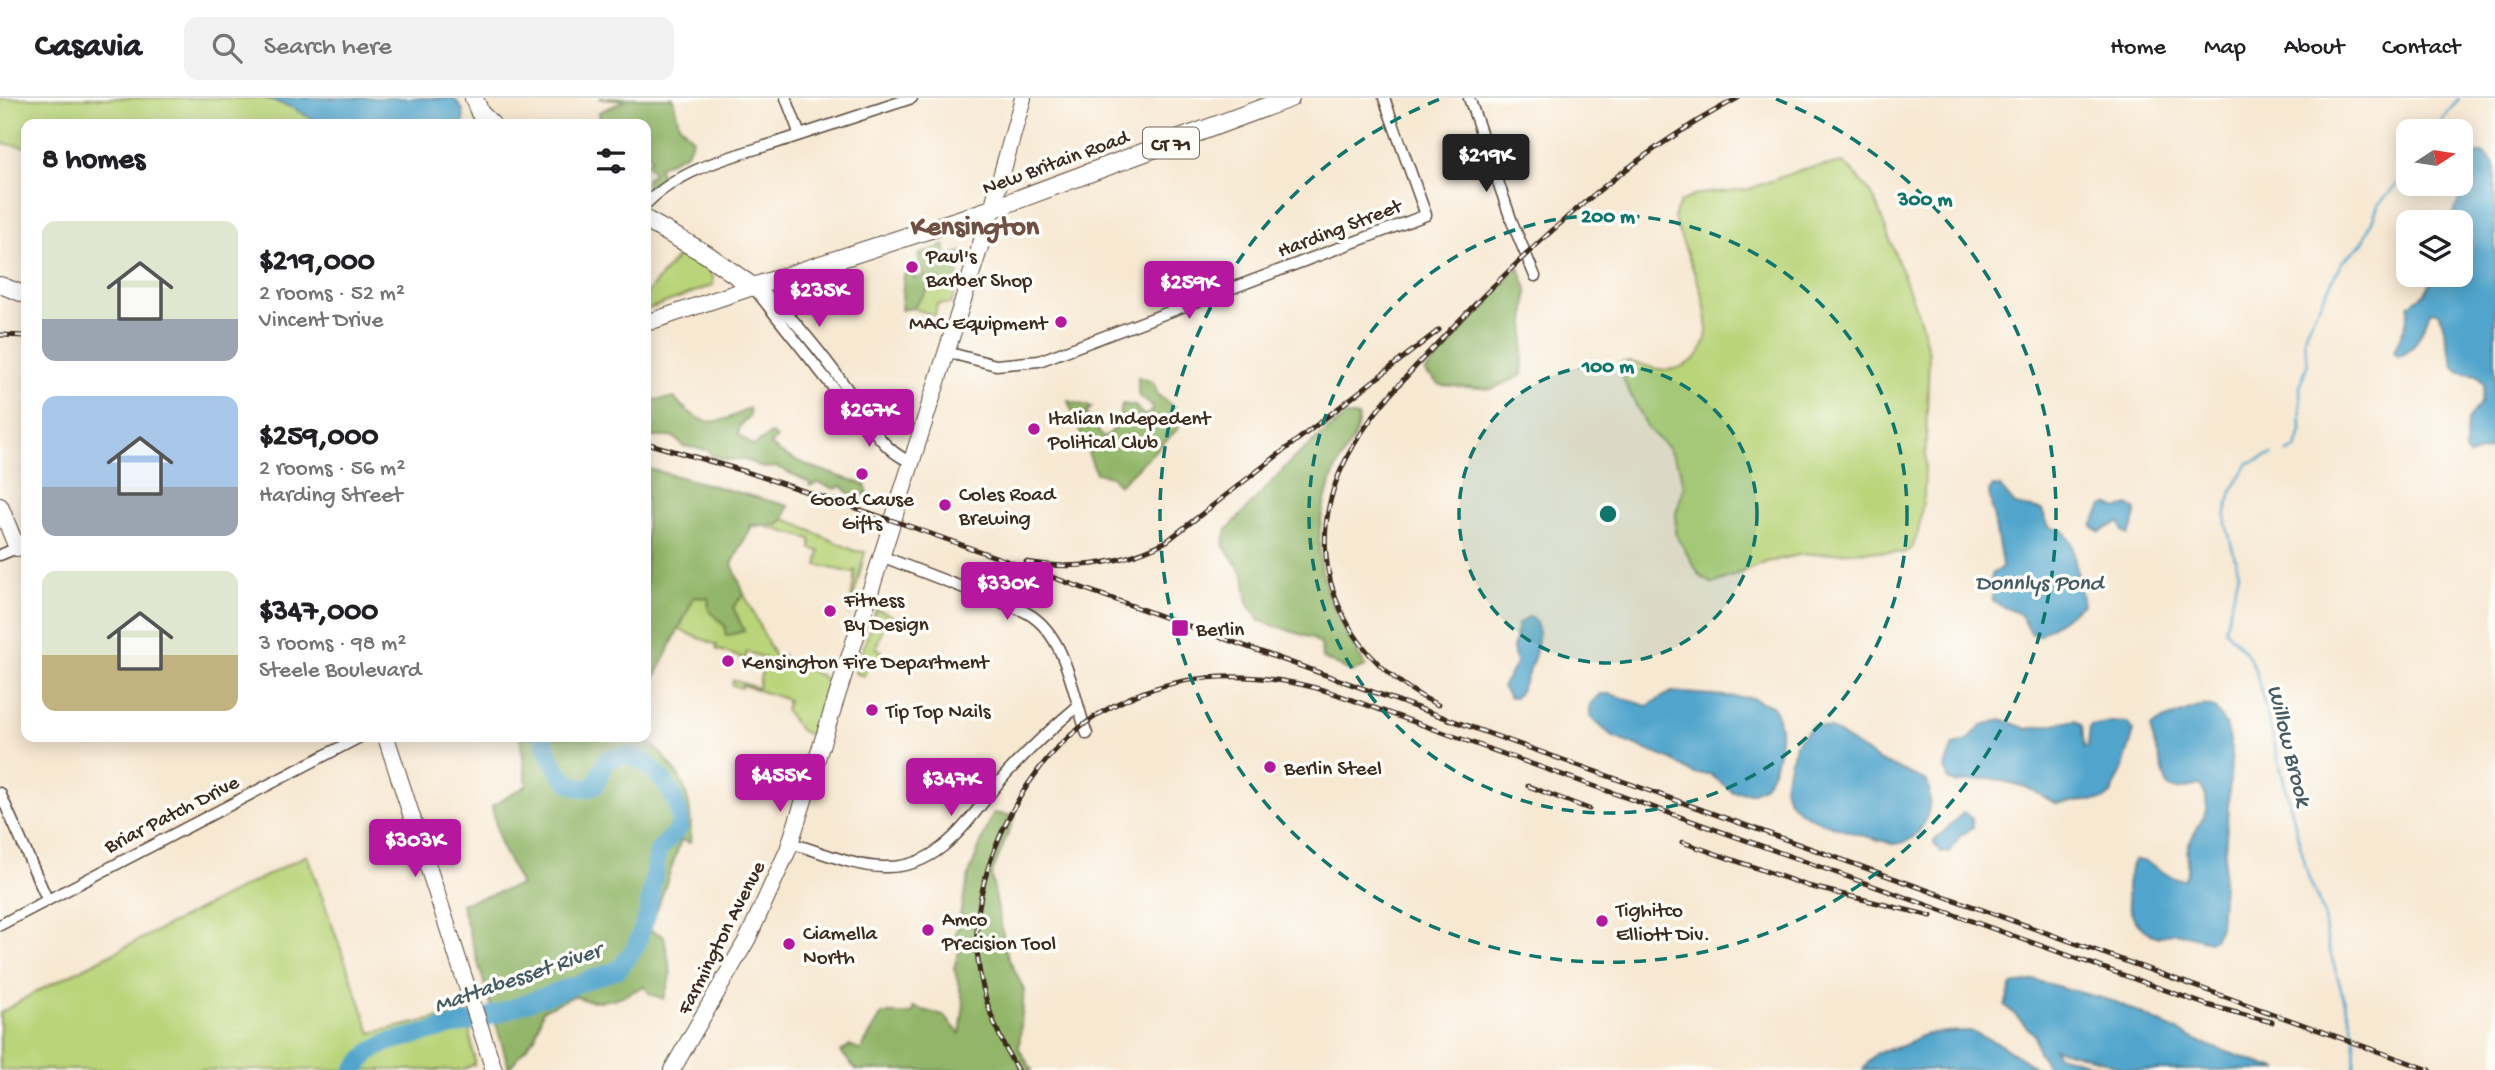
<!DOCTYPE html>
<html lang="en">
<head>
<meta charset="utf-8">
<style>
  :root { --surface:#fff; --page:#f2f2f2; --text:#202124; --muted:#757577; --line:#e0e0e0; --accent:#b5179e }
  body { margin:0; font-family:"Gochi Hand",sans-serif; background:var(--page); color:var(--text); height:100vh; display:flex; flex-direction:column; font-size:26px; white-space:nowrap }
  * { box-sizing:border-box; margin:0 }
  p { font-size:23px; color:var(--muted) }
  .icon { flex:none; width:38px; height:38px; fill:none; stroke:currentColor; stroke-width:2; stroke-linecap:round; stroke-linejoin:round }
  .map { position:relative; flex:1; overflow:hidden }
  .panel { position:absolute; left:21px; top:21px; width:630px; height:623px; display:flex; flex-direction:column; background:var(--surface); border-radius:14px; box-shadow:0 4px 18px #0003 }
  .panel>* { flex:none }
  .needle { width:46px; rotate:78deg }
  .controls { position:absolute; left:2396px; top:21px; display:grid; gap:14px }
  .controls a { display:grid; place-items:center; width:77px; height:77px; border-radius:14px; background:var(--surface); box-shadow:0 4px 18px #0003; font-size:35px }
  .price { position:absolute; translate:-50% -60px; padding:0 16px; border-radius:7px; background:var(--accent); color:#fff; font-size:23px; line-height:46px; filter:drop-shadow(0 2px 4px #0008) }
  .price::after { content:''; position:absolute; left:50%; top:42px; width:21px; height:16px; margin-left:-10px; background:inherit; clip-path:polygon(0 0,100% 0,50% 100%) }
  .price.on { background:#222; color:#fff }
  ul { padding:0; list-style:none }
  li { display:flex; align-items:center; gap:21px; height:175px; padding:0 21px }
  li span { display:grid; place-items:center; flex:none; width:196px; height:140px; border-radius:14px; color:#555 }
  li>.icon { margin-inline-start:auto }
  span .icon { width:84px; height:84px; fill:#fffc; stroke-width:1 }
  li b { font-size:30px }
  h2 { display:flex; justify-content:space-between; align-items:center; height:84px; padding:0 21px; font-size:30px }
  header { display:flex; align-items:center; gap:42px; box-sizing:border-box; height:98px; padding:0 35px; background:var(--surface); border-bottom:2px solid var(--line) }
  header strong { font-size:33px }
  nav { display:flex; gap:38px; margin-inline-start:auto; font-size:24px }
  .search { width:490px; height:63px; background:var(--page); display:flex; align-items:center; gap:18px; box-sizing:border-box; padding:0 24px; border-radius:14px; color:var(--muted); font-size:26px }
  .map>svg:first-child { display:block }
</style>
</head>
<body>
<header>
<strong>Casavia</strong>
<div class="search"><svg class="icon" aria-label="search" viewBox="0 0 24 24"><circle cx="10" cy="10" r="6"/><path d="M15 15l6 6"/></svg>Search here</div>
<nav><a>Home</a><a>Map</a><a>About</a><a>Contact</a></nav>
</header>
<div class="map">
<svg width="2495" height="972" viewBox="0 0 2495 972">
  <rect width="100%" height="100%" fill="#fdfcf7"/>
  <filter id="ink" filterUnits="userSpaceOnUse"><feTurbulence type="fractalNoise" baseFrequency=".0143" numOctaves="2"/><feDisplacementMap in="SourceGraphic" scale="14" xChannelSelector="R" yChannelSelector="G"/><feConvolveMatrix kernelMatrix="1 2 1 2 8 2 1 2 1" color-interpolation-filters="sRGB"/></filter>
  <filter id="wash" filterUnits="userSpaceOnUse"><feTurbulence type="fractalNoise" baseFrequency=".00686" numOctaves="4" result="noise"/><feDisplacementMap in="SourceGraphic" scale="28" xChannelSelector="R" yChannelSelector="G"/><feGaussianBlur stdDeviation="1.57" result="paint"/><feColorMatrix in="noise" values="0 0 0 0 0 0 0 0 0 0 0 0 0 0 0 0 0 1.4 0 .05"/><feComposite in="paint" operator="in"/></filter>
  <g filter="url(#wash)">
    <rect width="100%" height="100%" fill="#f7e8d2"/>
    <path fill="#b9d479" stroke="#7a7f4c" stroke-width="2" d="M0,0H264L291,9L321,26H26V49L0,45Z
      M1843,65L1854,74L1874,100L1920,221L1929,256L1924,398L1918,435L1912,450L1903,455L1867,453L1799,457L1767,464L1713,486L1700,478L1675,435L1676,416L1684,389L1679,368L1667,349L1648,331L1616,267C1632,257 1656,276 1674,271C1744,253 1683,159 1674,119L1680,104L1699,96L1749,91L1803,71Z
      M682,153C696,161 716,169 713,187L646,212V196Z
      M940,185H959L951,206H937L935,218L913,210L921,196Z
      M783,420L855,453L865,454L849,518L855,472L852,475L817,467L820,453L811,451V441L764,428H752L734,462L751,427H780Z
      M744,496L775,559L783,557C795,574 817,570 828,584L812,636C797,636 794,622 785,612L788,602L742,587L741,590L732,587L733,582L758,590L765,560L747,554L745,561L716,551L717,547L679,532L694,499L709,500V513L725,528L744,533L733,509Z
      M876,511L895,519L893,525L885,523L876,550L882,553L877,567L868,565L864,578L855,575Z
      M307,757L371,935L467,914L475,966L462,972H0V915L32,896Z"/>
    <path fill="#92b669" stroke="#667044" stroke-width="2" d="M599,0H673L679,26L693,41L687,55L658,69L663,80L646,92V81L653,75L646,65L651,61L646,53V26H600L599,14L625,3Z
      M944,147L947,158L962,154L958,163L959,185L929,190L913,210L901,212L904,177L912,174L914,181L924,178L918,157Z
      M1519,169L1527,191L1522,277L1492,291L1440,287L1425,274Z
      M1138,279L1153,284L1158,297L1176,311L1179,330L1119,387L1111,378L1096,375L1068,303L1092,309L1086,315L1103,340C1117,333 1119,321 1122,306L1135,308L1144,318L1151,314L1152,308L1138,297Z
      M646,284L653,302L674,300C702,330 715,329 749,310L750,318L739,329V337L753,348L771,336L777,340L770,346C784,363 844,379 865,387L868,395L856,401L842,388L835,391L819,385L810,388L809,384L777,369L764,370L743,361L727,362L712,358L708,352L683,348L674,339H651L646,335Z
      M1345,318H1358C1360,339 1344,352 1336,371C1302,450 1323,500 1366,569L1352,574L1322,560L1321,547L1312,540L1260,523L1248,506L1244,477L1223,447L1227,432L1293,361Z
      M646,370L789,408L780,427H751L732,466L744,496L733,509L744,533L726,538L725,528L709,513L708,500L694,499L652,586L649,644C683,674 694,700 690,745L681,742L650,832L664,838L671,876L664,901L650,896L644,888C623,900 597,909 574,898L543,912L535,939L509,970L461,806L521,787L500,746L492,708L527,687L520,639H646Z
      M993,715L1015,718L991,777L1007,857L1024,892L1019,951L1032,972H856L841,954L850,947L860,953L882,916H913V909L944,918L960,936L964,906L954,870L961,846L954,844L969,776Z"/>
    <path fill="#51a5cc" stroke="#466875" stroke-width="2" d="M264,0H454L463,12L464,26H321L291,9Z
      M2478,56H2484L2495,66V349L2469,358L2465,353L2467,322L2481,305L2484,287L2477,277L2460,274L2454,269L2440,216L2435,213L2430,214C2423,229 2417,254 2398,258L2394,253L2406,226L2409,207L2425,195L2435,177H2460V124H2453V120C2458,98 2470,81 2474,59Z
      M1993,388L2000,389L2015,407L2042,412L2049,429L2064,433L2072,446L2083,506L2038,538L2031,535L2020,516L1993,504L1991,476L2002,470V466L1989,394Z
      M2108,406L2118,411L2128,407L2136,412L2133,429L2128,437L2123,434L2119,424L2100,434L2092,428L2102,408Z
      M1530,518C1551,530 1526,586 1515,600H1510L1502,589L1516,566L1513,550L1518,526Z
      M1671,594L1752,600L1772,608C1788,629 1778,671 1763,689L1751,695L1733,694L1710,676H1694L1672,662L1613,639L1590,619V606L1601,596H1610L1647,608Z
      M2204,607L2215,610L2226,628L2232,650L2220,829L2214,841L2209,843L2175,834L2159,839C2125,829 2121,790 2134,762C2152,760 2166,783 2184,781C2193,770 2185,761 2188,749C2194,729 2218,713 2200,687L2177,692L2168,689L2150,630L2163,622Z
      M2001,621L2027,631L2075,622L2082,628L2084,650L2088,648L2090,628L2111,624L2128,625L2134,633L2123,670L2111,696L2103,702L2055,705L2026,689L1990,680L1956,685L1948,681L1945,669L1953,647L1967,643L1980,629Z
      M1814,627L1831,631L1880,663L1927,683C1936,707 1923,747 1892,746C1867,737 1790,724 1785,693C1783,683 1787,675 1790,666C1799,640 1792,646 1814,627Z
      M1964,714L1972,721L1973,729L1960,738L1950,754L1942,755L1935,748L1934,743Z
      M2034,882L2116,904L2207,947L2279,972H2123L2104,963L2054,950L2057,957L2113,972H2051L2038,955L2035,937L2005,907L2012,887Z
      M1970,933L1999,946L2039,972H1863C1878,949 1878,955 1902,948C1909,946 1913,940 1921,938C1936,933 1953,934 1970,933Z"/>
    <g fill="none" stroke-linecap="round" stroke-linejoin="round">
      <path stroke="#51a5cc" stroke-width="2.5" d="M2434,33L2459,0
        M2288,354L2296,351L2301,333L2300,287L2308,265L2304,243L2306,232L2342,164L2363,144L2379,106L2408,75
        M2272,357L2248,365L2233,391L2226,413V426L2239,475L2225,531L2248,557L2256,574L2309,781L2323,814L2328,847L2355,938L2354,972"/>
      <path stroke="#51a5cc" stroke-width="18" d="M354,972L370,954L389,944L482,921L619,871L635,850L647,818L658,753L679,730C683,701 656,667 630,657L607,661L595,688C568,700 548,660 543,639"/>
    </g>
  </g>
  <g filter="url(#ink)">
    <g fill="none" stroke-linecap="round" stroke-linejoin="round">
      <defs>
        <path id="street" d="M786,0L800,37
          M1469,0L1512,124L1535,178
          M646,106C682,69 738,57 785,42C828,28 870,14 912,0
          M753,189C779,198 831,268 848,292C865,318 880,352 911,364
          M753,189L839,297L853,305
          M946,254L996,267L1039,263L1426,117L1384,0
          M0,457L17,450
          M881,458L1021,512C1066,531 1072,595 1087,636
          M0,695L47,801
          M790,745C820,753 853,769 884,769C945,771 972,714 1007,675C1029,651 1053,629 1078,608
          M0,827L360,639"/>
        <path id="secondary" d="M0,187L26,197
          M646,225L753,189
          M0,408L17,450L26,447
          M386,639L494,972
          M672,972L748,840L788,752L992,111L1023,0"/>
        <path id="primary" d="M474,0L480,15L491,26
          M646,122L706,156L753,189L992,111L1290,0"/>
      </defs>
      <use href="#street" stroke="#574639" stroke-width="13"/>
      <use href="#secondary" stroke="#574639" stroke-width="18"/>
      <use href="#primary" stroke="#574639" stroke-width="20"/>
      <use href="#street" stroke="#fff" stroke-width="10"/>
      <use href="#secondary" stroke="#fff" stroke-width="16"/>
      <use href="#primary" stroke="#fff" stroke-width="18"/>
      <defs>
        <path id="rail" d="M0,237L26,238
          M646,345L747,374L909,428L2430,972
          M1026,464C1076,473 1122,466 1167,443L1439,232
          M1438,607C1353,567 1302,478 1336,384C1358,325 1407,277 1450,232C1537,142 1626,59 1738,0
          M1528,688L1589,711
          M1682,744L1808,788L1931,818
          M1017,972C967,884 963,812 1008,721C1072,592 1198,554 1330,594L2207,907L2272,924"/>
      </defs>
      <use href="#rail" stroke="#3b2a1e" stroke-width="5"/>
      <use href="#rail" stroke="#fdfcf7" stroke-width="2.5" stroke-dasharray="8" stroke-linecap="butt"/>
    </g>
  </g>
  <circle cx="1608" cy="416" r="149" fill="#0f766e" fill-opacity=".12"/>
  <g fill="none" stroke="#0f766e" stroke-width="3.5" stroke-dasharray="12 9">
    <circle cx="1608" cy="416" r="149"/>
    <circle cx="1608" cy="416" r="299"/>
    <path d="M1776 1A448 448 0 1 1 1440 1"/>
  </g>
  <g fill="#b5179e" stroke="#fdfcf7" stroke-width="2.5">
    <circle cx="912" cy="169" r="7"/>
    <circle cx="1061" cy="224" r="7"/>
    <circle cx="1034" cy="331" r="7"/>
    <circle cx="862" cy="376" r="7"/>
    <circle cx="945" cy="407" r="7"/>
    <circle cx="830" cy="513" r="7"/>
    <rect x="1171" y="521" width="18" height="18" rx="3.5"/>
    <circle cx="728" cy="563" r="7"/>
    <circle cx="872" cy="612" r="7"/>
    <circle cx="1270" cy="669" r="7"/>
    <circle cx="1602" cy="823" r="7"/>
    <circle cx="928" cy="832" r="7"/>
    <circle cx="789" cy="846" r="7"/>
  </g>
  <g text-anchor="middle" stroke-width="7" stroke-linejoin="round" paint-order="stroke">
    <rect fill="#fdfcf7" stroke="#75695f" stroke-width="2" x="1143" y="29.5" width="56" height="31" rx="5"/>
    <g font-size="19" font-weight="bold" fill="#3b2a1e">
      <text x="1171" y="52">CT 71</text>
    </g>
    <g font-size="21" fill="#3b2a1e" stroke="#fdfcf7">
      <text transform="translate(1055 63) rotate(-20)" y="7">New Britain Road</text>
      <text transform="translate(1339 129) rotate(-21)" y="7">Harding Street</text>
      <text transform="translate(171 715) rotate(-27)" y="7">Briar Patch Drive</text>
      <text transform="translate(720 839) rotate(-63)" y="7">Farmington Avenue</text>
    </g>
    <g font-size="21" fill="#3b2a1e" stroke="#fdfcf7" text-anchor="start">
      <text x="926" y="164">Paul's<tspan x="926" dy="24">Barber Shop</tspan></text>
      <text x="1047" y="231" text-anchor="end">MAC Equipment</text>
      <text x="1048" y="326">Italian Indepedent<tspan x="1048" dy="24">Political Club</tspan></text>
      <text x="959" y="402">Coles Road<tspan x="959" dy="24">Brewing</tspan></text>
      <text x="862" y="407" text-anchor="middle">Good Cause<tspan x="862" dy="24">Gifts</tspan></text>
      <text x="844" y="508">Fitness<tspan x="844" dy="24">By Design</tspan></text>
      <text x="1196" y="537">Berlin</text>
      <text x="742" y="570">Kensington Fire Department</text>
      <text x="886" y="619">Tip Top Nails</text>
      <text x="1284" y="676">Berlin Steel</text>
      <text x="1616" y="818">Tighitco<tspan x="1616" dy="24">Elliott Div.</tspan></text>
      <text x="942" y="827">Amco<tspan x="942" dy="24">Precision Tool</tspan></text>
      <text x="803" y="841">Ciamella<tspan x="803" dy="24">North</tspan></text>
    </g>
    <g font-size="23" font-style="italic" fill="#445b64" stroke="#fdfcf7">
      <text x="2039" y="491">Donnlys Pond</text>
      <text transform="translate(2291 647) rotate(76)" y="8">Willow Brook</text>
      <text transform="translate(517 878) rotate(-19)" y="8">Mattabesset River</text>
    </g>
    <g font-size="28" font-weight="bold" fill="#6f5044" stroke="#fdfcf7">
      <text x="975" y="136">Kensington</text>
    </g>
  </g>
  <circle cx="1608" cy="416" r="10" fill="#0f766e" stroke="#fdfcf7" stroke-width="3.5"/>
  <g font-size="21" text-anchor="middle" font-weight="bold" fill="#0f766e" stroke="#fdfcf7" stroke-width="7" stroke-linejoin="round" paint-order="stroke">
    <text x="1925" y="107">300 m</text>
    <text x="1608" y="124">200 m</text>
    <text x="1608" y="274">100 m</text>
  </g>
</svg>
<div class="controls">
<a><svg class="needle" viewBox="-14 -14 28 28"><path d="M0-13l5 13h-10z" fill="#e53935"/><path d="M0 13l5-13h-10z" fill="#757577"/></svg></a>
<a><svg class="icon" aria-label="layers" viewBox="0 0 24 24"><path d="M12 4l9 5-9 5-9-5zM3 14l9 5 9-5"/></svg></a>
</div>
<b class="price on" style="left:1486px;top:96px">$219K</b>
<b class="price" style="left:1189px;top:223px">$259K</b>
<b class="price" style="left:819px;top:231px">$235K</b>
<b class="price" style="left:869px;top:351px">$267K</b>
<b class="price" style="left:1007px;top:524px">$330K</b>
<b class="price" style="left:780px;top:716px">$455K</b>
<b class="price" style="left:951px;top:720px">$347K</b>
<b class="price" style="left:415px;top:781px">$303K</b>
<section class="panel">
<h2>8 homes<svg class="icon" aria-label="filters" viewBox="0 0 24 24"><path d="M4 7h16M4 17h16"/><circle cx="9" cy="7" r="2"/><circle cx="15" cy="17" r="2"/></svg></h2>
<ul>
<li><span style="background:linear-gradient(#dfe7d0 70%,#9aa5b1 0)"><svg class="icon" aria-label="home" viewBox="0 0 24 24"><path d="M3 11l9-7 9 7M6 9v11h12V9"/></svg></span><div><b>$219,000</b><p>2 rooms · 52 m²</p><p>Vincent Drive</p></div></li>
<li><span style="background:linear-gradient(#a9c7e8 65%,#9aa5b1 0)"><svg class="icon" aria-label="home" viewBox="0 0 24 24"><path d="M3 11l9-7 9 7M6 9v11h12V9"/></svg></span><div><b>$259,000</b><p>2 rooms · 56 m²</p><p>Harding Street</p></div></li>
<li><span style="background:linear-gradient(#dfe7d0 60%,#c2b280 0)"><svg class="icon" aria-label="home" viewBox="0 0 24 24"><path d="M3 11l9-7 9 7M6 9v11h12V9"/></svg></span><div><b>$347,000</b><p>3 rooms · 98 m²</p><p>Steele Boulevard</p></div></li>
</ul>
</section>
</div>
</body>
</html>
